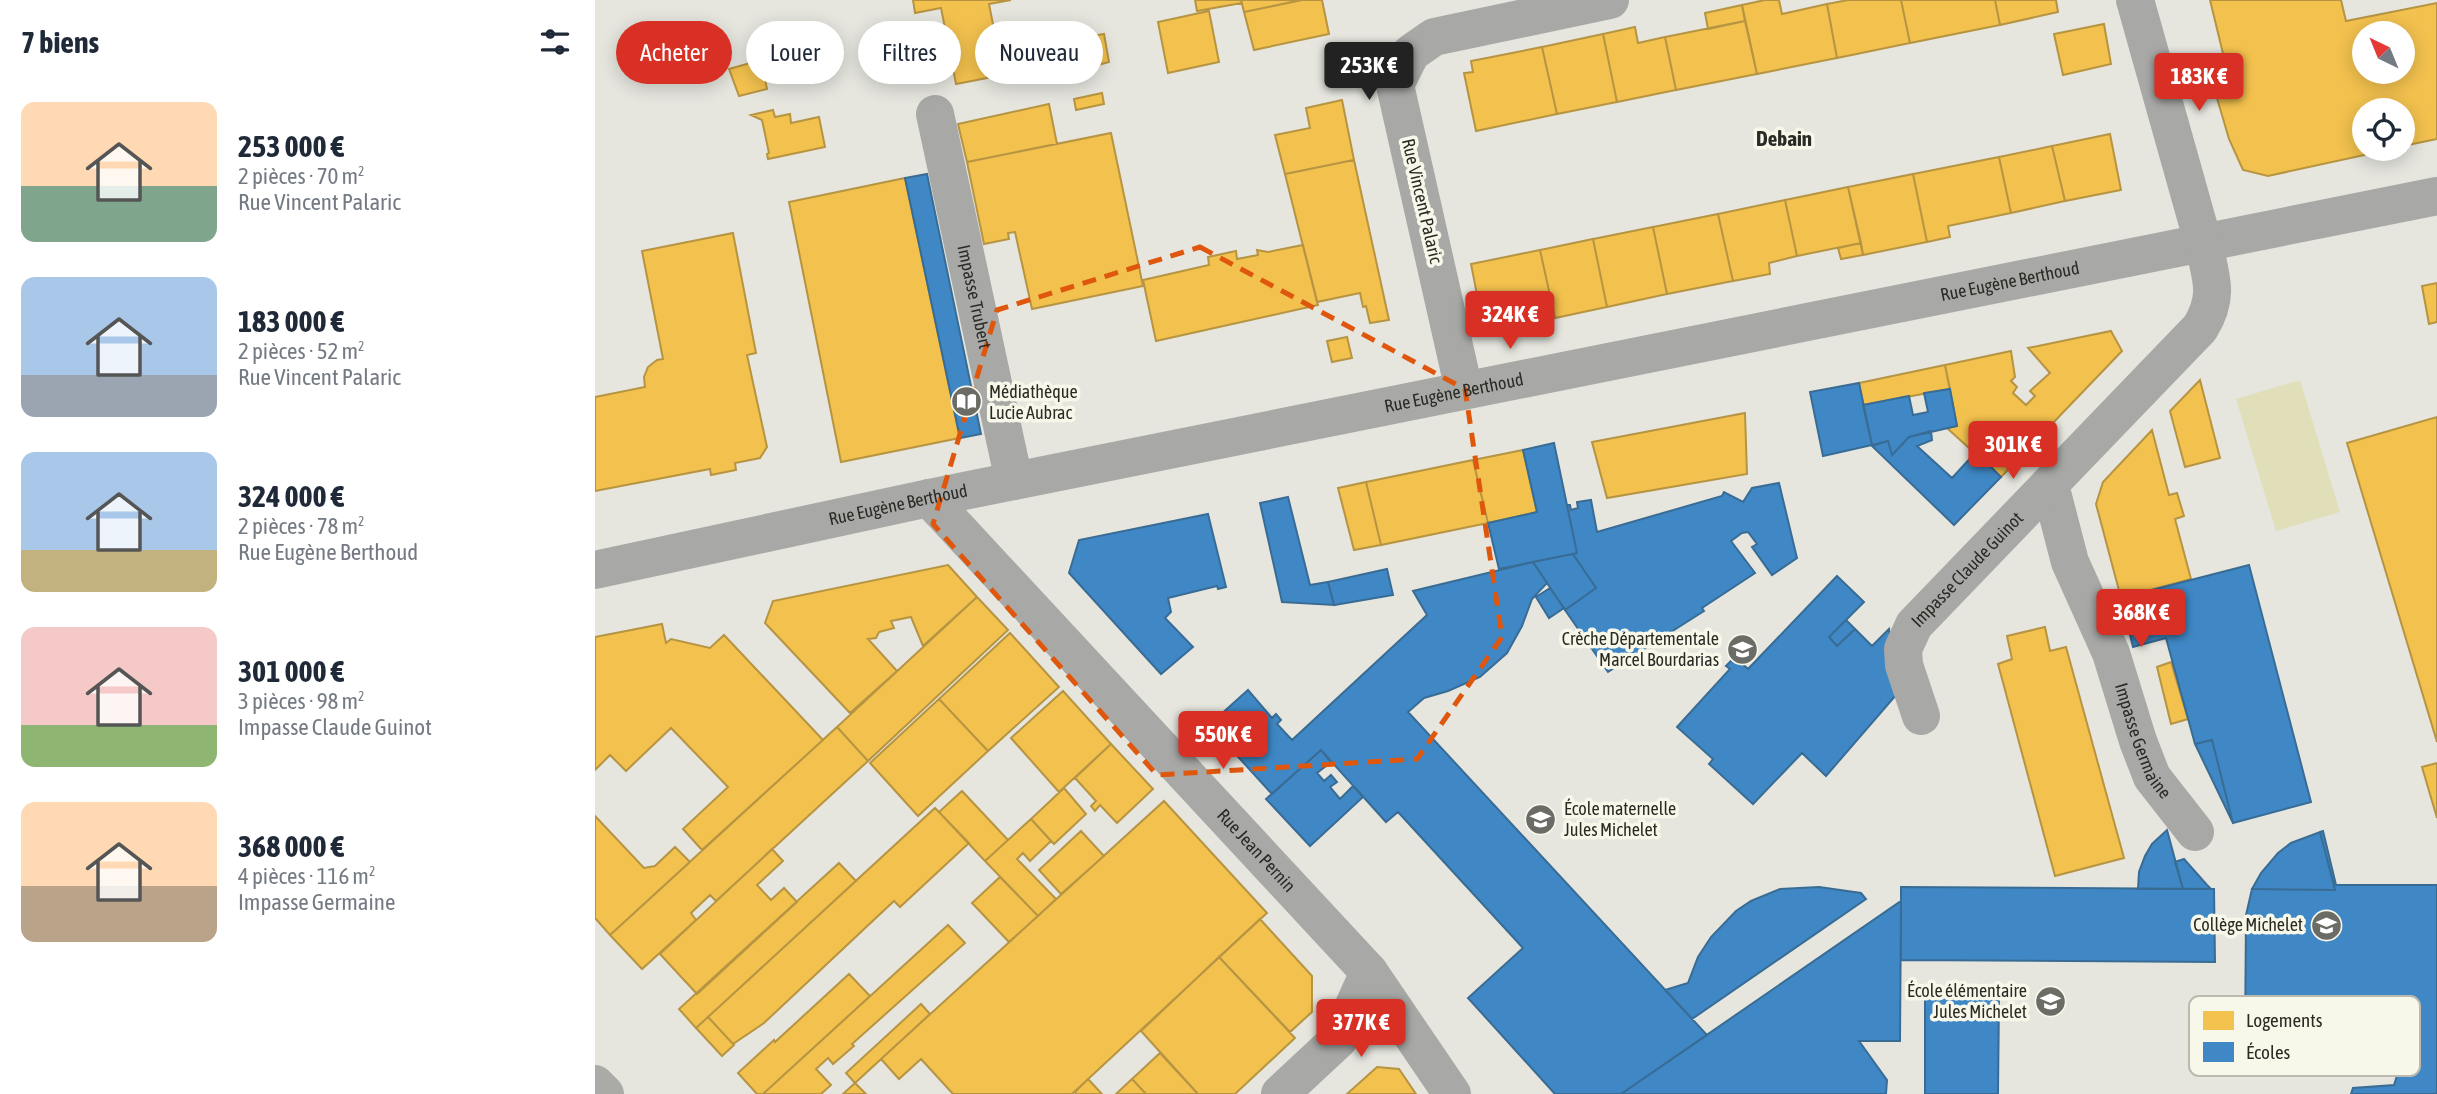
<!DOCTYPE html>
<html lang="fr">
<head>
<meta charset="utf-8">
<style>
  :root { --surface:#fff; --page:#f2f2f3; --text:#1f2937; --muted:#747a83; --accent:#d93025 }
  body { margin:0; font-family:"Asap Condensed",sans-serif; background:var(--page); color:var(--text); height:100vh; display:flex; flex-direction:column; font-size:26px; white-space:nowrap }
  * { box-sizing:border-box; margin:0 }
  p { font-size:23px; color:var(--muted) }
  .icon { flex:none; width:38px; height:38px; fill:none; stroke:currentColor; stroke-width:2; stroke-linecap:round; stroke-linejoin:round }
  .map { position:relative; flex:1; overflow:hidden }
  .side { display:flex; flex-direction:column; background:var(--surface); width:595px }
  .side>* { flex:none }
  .banner { position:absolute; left:21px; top:21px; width:665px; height:63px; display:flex; gap:14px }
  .needle { width:46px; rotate:317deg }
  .controls { position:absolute; left:1757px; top:21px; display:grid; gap:14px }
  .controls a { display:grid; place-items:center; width:63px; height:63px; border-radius:50%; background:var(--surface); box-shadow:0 4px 18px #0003; font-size:35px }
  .price { position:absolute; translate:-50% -60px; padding:0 16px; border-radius:7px; background:var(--accent); color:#fff; font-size:23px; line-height:46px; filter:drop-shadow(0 2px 4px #0008) }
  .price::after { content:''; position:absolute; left:50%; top:42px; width:21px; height:16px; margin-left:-10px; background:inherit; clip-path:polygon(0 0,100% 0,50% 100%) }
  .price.selected { background:#222; color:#fff }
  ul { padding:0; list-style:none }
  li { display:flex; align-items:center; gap:21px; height:175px; padding:0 21px }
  li span { display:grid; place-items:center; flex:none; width:196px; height:140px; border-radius:14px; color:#555 }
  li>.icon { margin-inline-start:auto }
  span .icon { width:84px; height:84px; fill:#fffc; stroke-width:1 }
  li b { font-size:30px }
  h2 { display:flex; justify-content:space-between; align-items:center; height:84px; padding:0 21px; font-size:30px }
  .chip { padding:0 24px; border-radius:32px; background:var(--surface); box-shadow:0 4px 18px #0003; font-size:24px; line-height:63px }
  .chip.selected { background:var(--accent); color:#fff }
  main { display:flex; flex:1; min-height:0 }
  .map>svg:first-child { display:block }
</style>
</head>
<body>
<main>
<section class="side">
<h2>7 biens<svg class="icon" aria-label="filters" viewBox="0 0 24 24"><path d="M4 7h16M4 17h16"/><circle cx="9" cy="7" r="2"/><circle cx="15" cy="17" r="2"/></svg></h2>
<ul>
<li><span style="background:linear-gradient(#ffd9b3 60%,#7fa58c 0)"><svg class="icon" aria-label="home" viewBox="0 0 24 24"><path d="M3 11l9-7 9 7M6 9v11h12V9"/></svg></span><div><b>253 000 €</b><p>2 pièces · 70 m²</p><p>Rue Vincent Palaric</p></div></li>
<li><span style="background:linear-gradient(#a9c7e8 70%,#9aa5b1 0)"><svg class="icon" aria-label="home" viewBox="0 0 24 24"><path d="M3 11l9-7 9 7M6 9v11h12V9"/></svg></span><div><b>183 000 €</b><p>2 pièces · 52 m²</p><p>Rue Vincent Palaric</p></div></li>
<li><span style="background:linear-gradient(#a9c7e8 70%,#c2b280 0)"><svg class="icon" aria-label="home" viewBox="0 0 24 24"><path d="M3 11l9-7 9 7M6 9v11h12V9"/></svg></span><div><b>324 000 €</b><p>2 pièces · 78 m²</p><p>Rue Eugène Berthoud</p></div></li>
<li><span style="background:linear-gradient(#f6c9c9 70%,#8fb573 0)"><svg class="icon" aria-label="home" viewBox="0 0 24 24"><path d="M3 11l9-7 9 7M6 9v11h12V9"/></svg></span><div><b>301 000 €</b><p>3 pièces · 98 m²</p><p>Impasse Claude Guinot</p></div></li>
<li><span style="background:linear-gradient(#ffd9b3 60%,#b9a48a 0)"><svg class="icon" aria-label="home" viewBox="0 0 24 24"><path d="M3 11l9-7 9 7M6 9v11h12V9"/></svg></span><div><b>368 000 €</b><p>4 pièces · 116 m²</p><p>Impasse Germaine</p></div></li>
</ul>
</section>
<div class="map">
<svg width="1842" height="1094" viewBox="0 0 1842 1094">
  <rect width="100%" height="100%" fill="#e6e6df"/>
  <path fill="#e0dfb9" d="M1705,380L1745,512L1681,531L1641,399Z"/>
  <path fill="#f2c14e" stroke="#b69442" stroke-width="2" fill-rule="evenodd" d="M318,0H416L394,4L408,75L361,84L346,8L320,13Z
    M600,0H646L647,3L602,11Z
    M646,0H707L649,12Z
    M707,0H727L734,34L659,50L649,12Z
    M1170,0H1184L1187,14L1232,4L1242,58L1162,74L1147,5Z
    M1253,0H1306L1315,43L1242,58L1232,4Z
    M1306,0H1400L1405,25L1315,43Z
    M1400,0H1461L1463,12L1405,25Z
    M1615,0H1746L1751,21L1842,3V139L1808,146V110H1769V149H1797L1673,176L1648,170L1634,139L1617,81L1633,74ZM1769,33H1808V72H1769Z
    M1147,5L1150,21L1113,29L1110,13Z
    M614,11L624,62L573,73L563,22Z
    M1150,21L1162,74L1081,90L1070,37Z
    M1509,24L1516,64L1468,75L1459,34Z
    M1040,27L1043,43L1070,37L1081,90L1022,102L1008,34Z
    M509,34L514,62L503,65L497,36Z
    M1008,34L1022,102L962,114L947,47Z
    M947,47L962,114L881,131L869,73L878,72L876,61Z
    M166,60L172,89L144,96L134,69Z
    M507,93L509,104L481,110L479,99Z
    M747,100L759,160L690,174L680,135L715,128L711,108Z
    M454,104L462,144L372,162L363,124Z
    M178,110L180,117L195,114L196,123L224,117L230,147L173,159L172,154L174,153L167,120L156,115Z
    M516,133L548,286L437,309L420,232L413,233L414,239L389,244L372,162Z
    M1515,134L1526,190L1470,201L1457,146Z
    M1457,146L1470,201L1416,213L1404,157Z
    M1404,157L1416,213L1353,226L1355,237L1332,242L1318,174Z
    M759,160L794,320L775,323L771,306L768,307L765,293L722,302L690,174Z
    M1318,174L1332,242L1268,255L1253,187Z
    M310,178L365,438L246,462L194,202Z
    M1253,187L1266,243L1202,256L1190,200Z
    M1190,200L1202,256L1174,263L1175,274L1138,281L1123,214Z
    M1123,214L1138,281L1072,294L1058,227Z
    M1058,227L1072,294L1012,307L998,239Z
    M138,233L161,353L152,355L172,447L165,458L140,463L141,470L116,475L115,469L0,491V397L50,387L49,377L53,367L62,360L68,359L47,251Z
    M998,239L1012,307L960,318L945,250Z
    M1266,243L1268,255L1246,259L1243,248Z
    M708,245L723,305L561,341L548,280L614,265L613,257L641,251L642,259L663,255L662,250L673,252Z
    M945,250L960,318L915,326L884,305L876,264Z
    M1842,283V322L1834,324L1827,286Z
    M1516,331L1527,351L1406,477L1352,428L1362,426L1350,365L1416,351L1420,377L1416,381L1422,387L1418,393L1431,405L1440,396L1435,391L1455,373L1433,348Z
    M752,337L757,358L737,362L732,341Z
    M1350,365L1355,389L1268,405L1264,383Z
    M1605,380L1625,458L1590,467L1575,411Z
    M1150,413L1152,474L1012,498L997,442Z
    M1842,417V742L1752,443Z
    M1557,430L1574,495L1582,493L1589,516L1580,519L1596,579L1526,598L1501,504L1508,482Z
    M928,450L942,512L893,523L878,460Z
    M878,460L893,523L786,545L771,482Z
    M771,482L786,545L759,550L743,488Z
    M353,565L382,597L328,646L316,617L296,621L299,628L284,632L281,638L273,639L302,671L255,713L170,623L178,601Z
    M382,597L413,630L273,761L242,727Z
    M67,624L71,643L76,639L115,648L129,635L228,740L107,850L88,829L133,787L76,728L31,771L15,755L0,770V637Z
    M1450,627L1455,651L1471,647L1529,858L1460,876L1403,664L1417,659L1412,636Z
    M415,633L464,687L393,751L344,699Z
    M1576,662L1593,719L1576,724L1562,667Z
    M468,691L516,744L464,792L416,738Z
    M344,699L393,751L323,816L275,763Z
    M242,727L273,761L121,901L115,895L96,913L101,920L47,969L15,935Z
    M516,744L558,789L522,823L505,805L500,811L496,806L501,801L480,778Z
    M1842,763V818L1827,767Z
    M469,788L491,814L459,844L436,819Z
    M367,791L413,840L390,861L344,812Z
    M569,801L672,913L477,1094H358L326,1059L304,1079L286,1059Z
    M340,808L374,843L305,907L299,901L169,1023L138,1044L113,1017Z
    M0,816L49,868L60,866L80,847L95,862L15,935L0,918Z
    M436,819L456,841L435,861L428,853L422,859L461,899L443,916L390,861Z
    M486,831L509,856L466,894L444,870Z
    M177,849L188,861L162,885L176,900L189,888L202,902L102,994L65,954Z
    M244,863L261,881L101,1028L84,1009Z
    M405,877L443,916L414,942L377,903Z
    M665,919L717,976V1012L695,1032L624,957Z
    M353,925L370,943L257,1044L259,1046L238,1064L233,1058L221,1069L236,1085L226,1094H168Z
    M624,957L700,1038L640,1094H603L546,1031Z
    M254,974L275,996L168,1094H162L143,1073L179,1040L180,1042Z
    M326,1004L335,1014L260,1083L251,1073Z
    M113,1017L139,1045L127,1056L101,1028Z
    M565,1053L603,1094H551L537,1079Z
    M782,1067L804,1069L821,1094H752Z
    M493,1079L507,1094H481L480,1092Z
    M537,1079L551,1094H521Z
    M260,1083L271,1094H248Z"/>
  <path fill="#3f88c5" stroke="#396c95" stroke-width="2" d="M332,174L386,434L365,438L310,178Z
    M1264,383L1277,445L1228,456L1215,392Z
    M1355,389L1362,426L1314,437L1297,455L1293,441L1277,445L1268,405L1314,396L1318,415L1333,412L1329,393Z
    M1336,431L1337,440L1322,446L1357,478L1381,452L1406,477L1359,525L1277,446L1293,441L1297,455L1314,437Z
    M959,443L982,553L904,569L893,523L942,512L928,450Z
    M1184,483L1202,558L1177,575L1157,547L1162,544L1153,532L1147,533L1136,541L1160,573L1107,608L1109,611L1013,672L970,610L1001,588L978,554L982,553L972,505H975L976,510L983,508L982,502L996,500L1002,532L1127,496L1129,492L1148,502L1157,488Z
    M693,497L715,585L733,582L739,605L687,602L665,503Z
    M613,514L631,587L623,589L622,586L573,598L576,612L570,618L598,647L566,674L474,573L484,540Z
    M978,554L1001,588L970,610L938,562Z
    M938,562L952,583L937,599L927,626L912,653L885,677L853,691L829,698L813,712L1112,1035L1026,1094H960L873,998L928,948L803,812L791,822L726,750L677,794L614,725L653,690L677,718L681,714L686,720L682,724L697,740L832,615L818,591Z
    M1654,565L1716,802L1638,823L1617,740L1600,744L1571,638L1538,647L1526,598Z
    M792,569L798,595L739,605L733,582Z
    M1242,576L1269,602L1234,637L1242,646L1260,629L1277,646L1294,629L1302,694L1231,776L1207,753L1158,804L1114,764L1118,759L1082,727L1135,669L1131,666L1140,657L1153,669Z
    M955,588L969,608L954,618L941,597Z
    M1251,620L1260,629L1242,646L1234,637Z
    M1617,740L1638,823L1600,744Z
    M726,750L736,762L722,773L729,781L736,775L742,782L735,787L745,799L758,786L768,797L715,846L671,799Z
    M1572,830L1588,889H1543L1544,872L1550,856L1557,844Z
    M1728,831L1741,885H1842V1094H1756L1758,1088L1799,1085L1804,1069L1821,1064V1023L1650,1042L1651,915L1657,889L1740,890L1725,832Z
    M1725,832L1740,890L1657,889L1666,873L1683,853L1696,843Z
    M1589,859L1612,885L1616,889H1588L1580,862Z
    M1224,887L1266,893L1271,899L1097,1019L1070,990L1093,983L1103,957L1116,937L1141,911L1156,901L1185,889Z
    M1306,887L1619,889L1620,962L1306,960Z
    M1306,901L1305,1041H1264L1292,1080L1291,1094H1026Z
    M1330,995H1404L1403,1094H1330Z"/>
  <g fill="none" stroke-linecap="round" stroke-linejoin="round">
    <g stroke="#a8a8a6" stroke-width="38">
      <path id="s1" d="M340,114L419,481"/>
      <path d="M869,390L800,85L816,53L839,37L1015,0"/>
      <path id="s2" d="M1455,485L1475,562L1516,653L1543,741L1557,777L1600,832"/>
      <path id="s3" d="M334,498L774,972L857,1094"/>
      <path id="s4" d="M0,570L334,498L1842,196"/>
      <path id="s5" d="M1326,716L1309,665L1308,649L1319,625L1605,328C1625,296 1616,277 1608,242L1540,0"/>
      <path d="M685,1094L744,1039L774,972"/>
    </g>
    <path stroke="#aaaaa6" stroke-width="38" d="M0,1084L10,1094"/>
  </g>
  <path fill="none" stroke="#df570d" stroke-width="5" stroke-dasharray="14 9" stroke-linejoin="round" d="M605,247L870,389L907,637L822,759L562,775L338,524L402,310Z"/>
  <defs>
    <symbol id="library-disc" viewBox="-11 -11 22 22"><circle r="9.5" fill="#6c6c67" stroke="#f7f7ea"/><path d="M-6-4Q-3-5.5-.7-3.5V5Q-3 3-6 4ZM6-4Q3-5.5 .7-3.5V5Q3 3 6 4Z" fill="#fff"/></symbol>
    <symbol id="school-disc" viewBox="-11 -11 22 22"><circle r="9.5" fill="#6c6c67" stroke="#f7f7ea"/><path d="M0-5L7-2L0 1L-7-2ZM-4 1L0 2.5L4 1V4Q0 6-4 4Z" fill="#fff"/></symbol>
  </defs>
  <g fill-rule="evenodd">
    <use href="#library-disc" x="354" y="384" width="35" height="35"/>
    <use href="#school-disc" x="1130" y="632" width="35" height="35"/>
    <use href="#school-disc" x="928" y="802" width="35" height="35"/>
    <use href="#school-disc" x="1714" y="908" width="35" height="35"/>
    <use href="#school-disc" x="1438" y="984" width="35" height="35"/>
  </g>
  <g text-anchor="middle" stroke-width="7" stroke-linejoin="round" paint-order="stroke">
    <g font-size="18" fill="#2b2b26" stroke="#f7f7ea">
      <text transform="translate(827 201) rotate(77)" y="6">Rue Vincent Palaric</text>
      <text dy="6" stroke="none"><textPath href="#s4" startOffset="1444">Rue Eugène Berthoud</textPath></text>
      <text dy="6" stroke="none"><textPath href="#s1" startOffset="187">Impasse Trubert</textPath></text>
      <text dy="6" stroke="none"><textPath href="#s4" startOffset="877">Rue Eugène Berthoud</textPath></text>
      <text dy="6" stroke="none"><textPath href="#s4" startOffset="310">Rue Eugène Berthoud</textPath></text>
      <text dy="6" stroke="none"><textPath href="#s5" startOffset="173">Impasse Claude Guinot</textPath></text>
      <text dy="6" stroke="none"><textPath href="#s2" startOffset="273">Impasse Germaine</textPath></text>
      <text dy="6" stroke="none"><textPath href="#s3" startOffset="481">Rue Jean Pernin</textPath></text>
    </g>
    <g font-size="18" fill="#2b2b26" stroke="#f7f7ea" text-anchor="end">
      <text x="394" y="398" text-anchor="start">Médiathèque<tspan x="394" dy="21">Lucie Aubrac</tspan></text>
      <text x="1124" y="645">Crèche Départementale<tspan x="1124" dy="21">Marcel Bourdarias</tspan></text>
      <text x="969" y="815" text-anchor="start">École maternelle<tspan x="969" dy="21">Jules Michelet</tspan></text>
      <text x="1708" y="931">Collège Michelet</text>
      <text x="1432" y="997">École élémentaire<tspan x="1432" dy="21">Jules Michelet</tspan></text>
    </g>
    <g font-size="21" font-weight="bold" fill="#2b2b26" stroke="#f7f7ea">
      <text x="1189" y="146">Debain</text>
    </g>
  </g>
  <rect x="1594" y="996" width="231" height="80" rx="10" fill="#f7f7ea" stroke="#babaaf" stroke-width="2"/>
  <rect x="1608" y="1011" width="31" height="19" fill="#f2c14e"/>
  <rect x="1608" y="1042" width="31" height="20" fill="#3f88c5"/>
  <g font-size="19" fill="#2b2b26">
    <text x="1651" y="1027">Logements</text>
    <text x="1651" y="1059">Écoles</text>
  </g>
</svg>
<div class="controls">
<a><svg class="needle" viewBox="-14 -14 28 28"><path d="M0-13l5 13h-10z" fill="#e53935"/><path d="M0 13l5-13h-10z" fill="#747a83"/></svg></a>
<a><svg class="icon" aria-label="locate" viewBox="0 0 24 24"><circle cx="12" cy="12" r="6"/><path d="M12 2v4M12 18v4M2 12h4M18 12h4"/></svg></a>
</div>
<b class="price selected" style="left:774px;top:102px">253K €</b>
<b class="price" style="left:1604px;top:113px">183K €</b>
<b class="price" style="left:915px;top:351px">324K €</b>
<b class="price" style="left:1418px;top:481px">301K €</b>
<b class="price" style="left:1546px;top:649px">368K €</b>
<b class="price" style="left:628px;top:771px">550K €</b>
<b class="price" style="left:766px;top:1059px">377K €</b>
<div class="banner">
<a class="chip selected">Acheter</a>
<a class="chip">Louer</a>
<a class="chip">Filtres</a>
<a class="chip">Nouveau</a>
</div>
</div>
</main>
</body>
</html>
